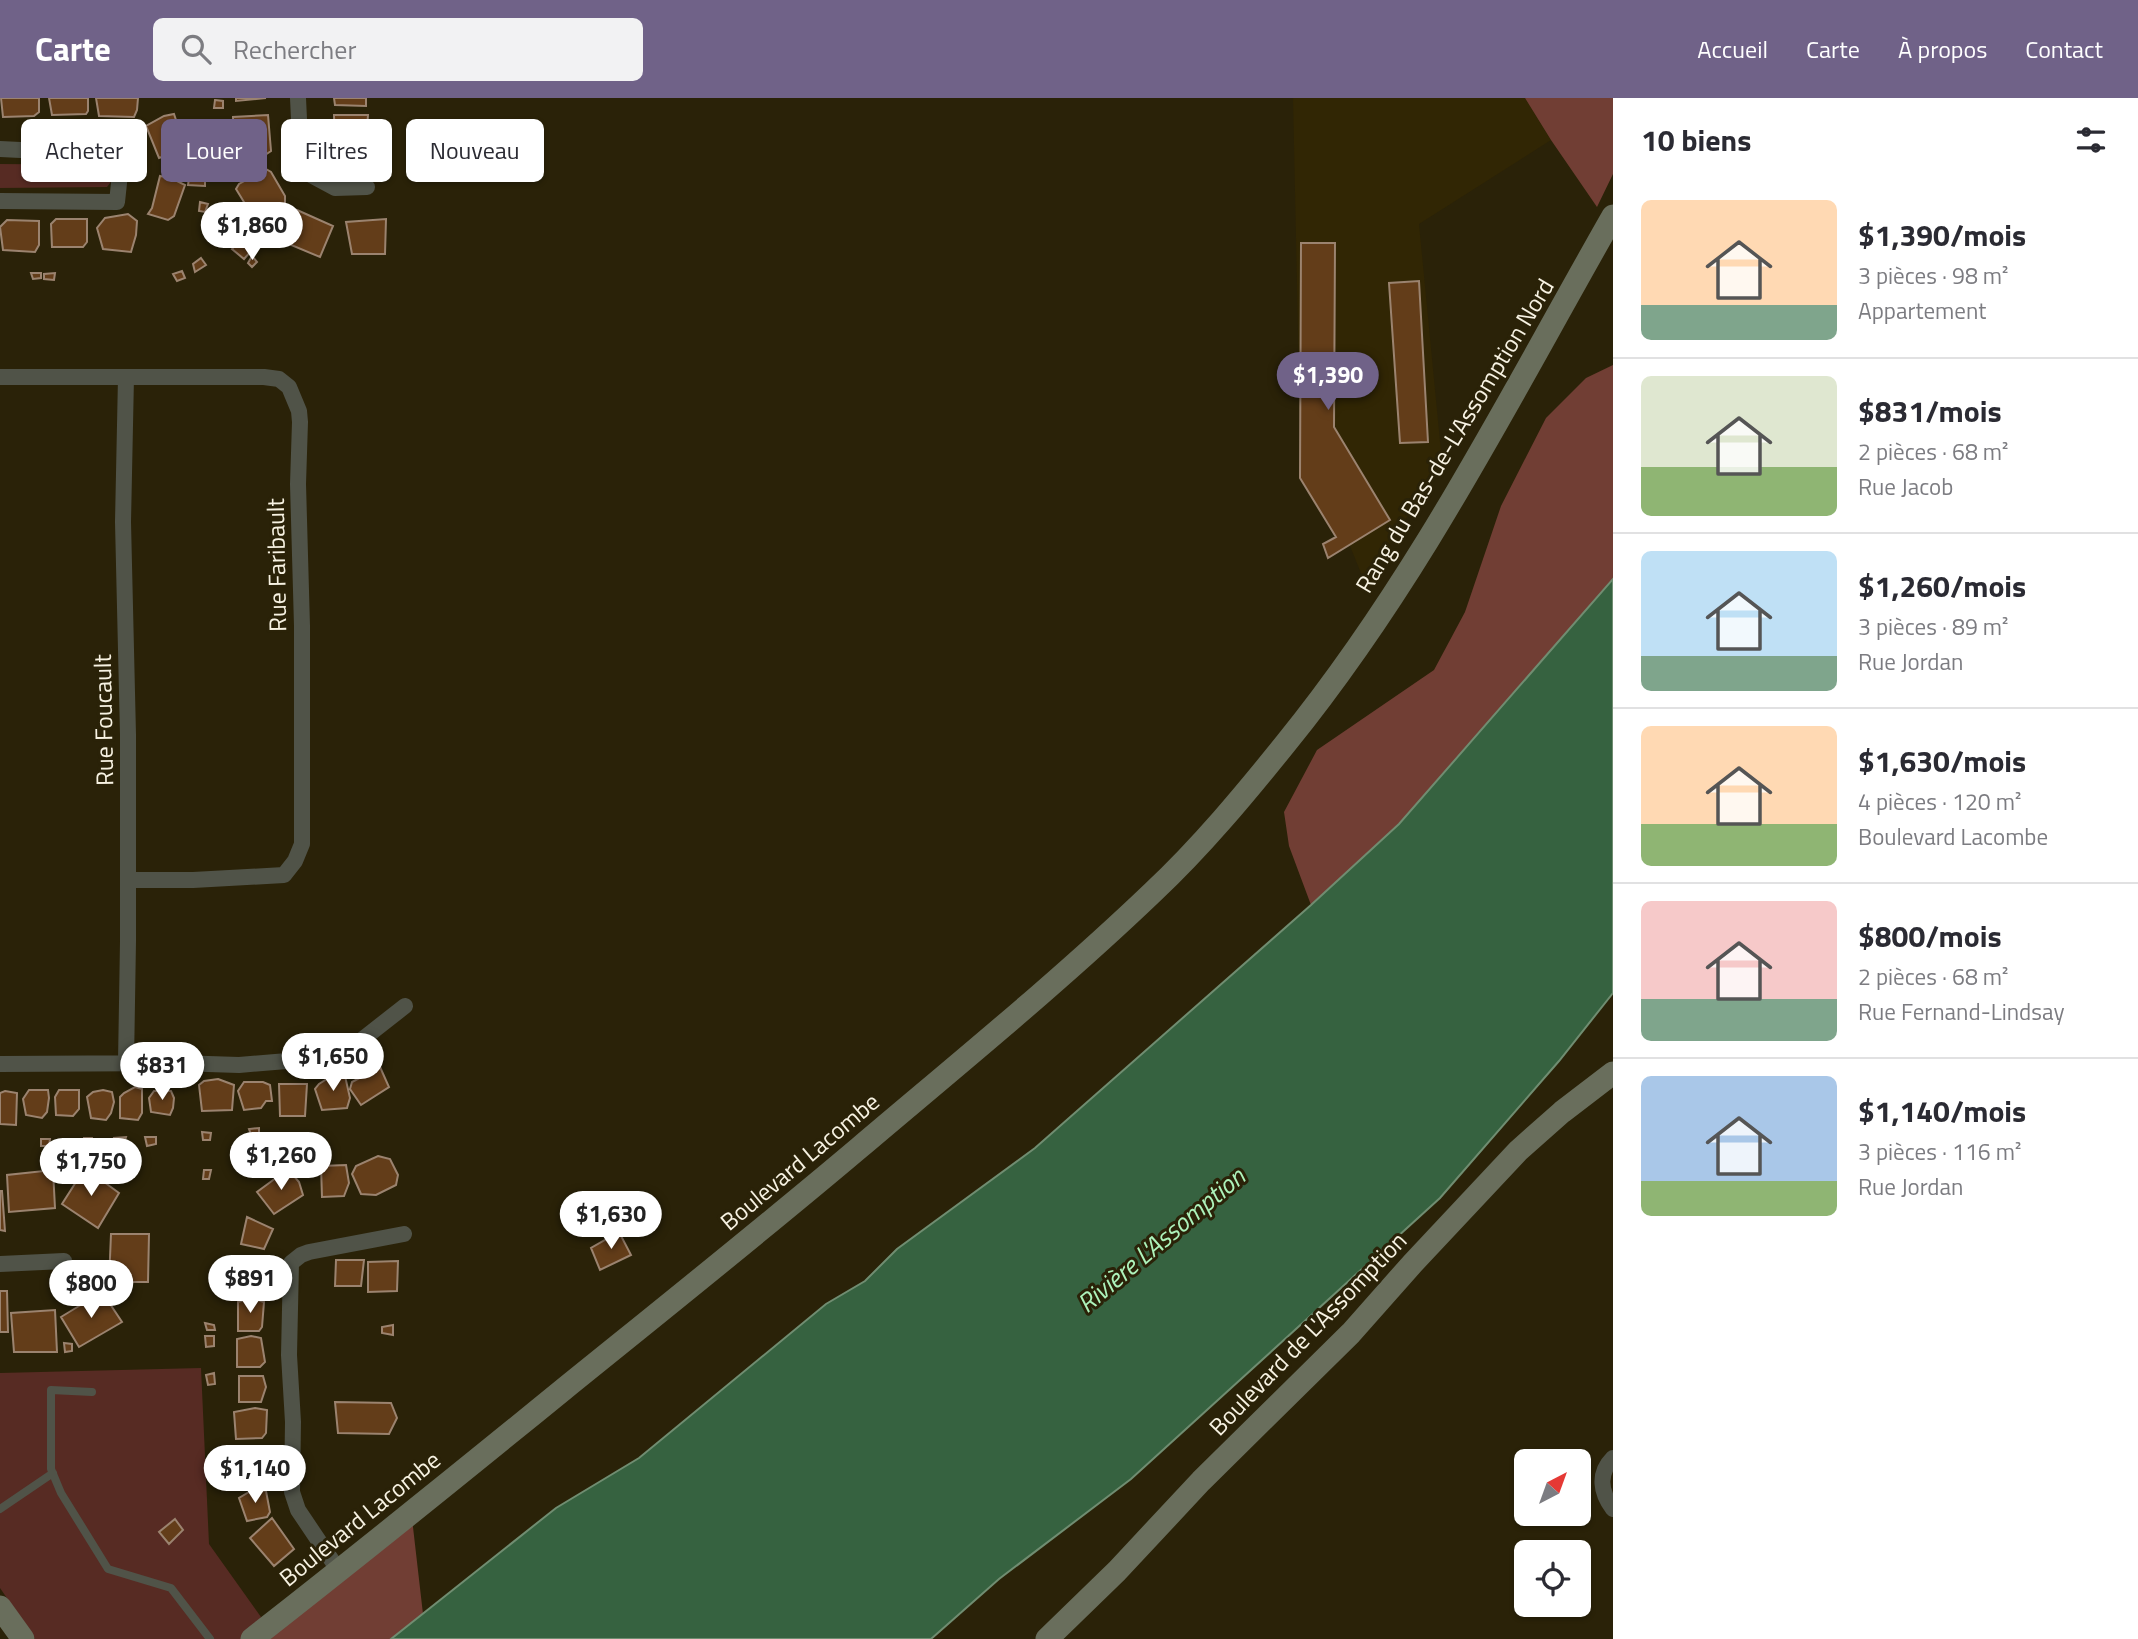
<!DOCTYPE html>
<html lang="fr">
<head>
<meta charset="utf-8">
<style>
  :root { --surface:#fff; --page:#f2f2f3; --text:#2b2b33; --muted:#7c7c81; --line:#e1e1e2; --accent:#706288 }
  body { margin:0; font-family:"Titillium Web",sans-serif; background:var(--page); color:var(--text); height:100vh; display:flex; flex-direction:column; font-size:26px; white-space:nowrap }
  * { box-sizing:border-box; margin:0 }
  p { font-size:23px; color:var(--muted) }
  .icon { flex:none; width:38px; height:38px; fill:none; stroke:currentColor; stroke-width:2; stroke-linecap:round; stroke-linejoin:round }
  .map { position:relative; flex:1; overflow:hidden }
  .sheet { display:flex; flex-direction:column; background:var(--surface); width:525px }
  .sheet>* { flex:none }
  .top-card { position:absolute; left:21px; top:21px; width:665px; height:63px; display:flex; gap:14px }
  .needle { width:46px; rotate:41deg }
  .tools { position:absolute; left:1514px; top:1351px; display:grid; gap:14px }
  .tools a { display:grid; place-items:center; width:77px; height:77px; border-radius:10px; background:var(--surface); box-shadow:0 2px 5px #0004; font-size:35px }
  .price { position:absolute; translate:-50% -60px; padding:0 16px; border-radius:24px; background:#fff; color:#222; font-size:23px; line-height:46px; filter:drop-shadow(0 2px 4px #0008) }
  .price::after { content:''; position:absolute; left:50%; top:42px; width:21px; height:16px; margin-left:-10px; background:inherit; clip-path:polygon(0 0,100% 0,50% 100%) }
  .price.selected { background:var(--accent); color:#fff }
  ul { padding:0; list-style:none }
  li { display:flex; align-items:center; gap:21px; height:175px; padding:0 28px }
  li+li { border-top:2px solid var(--line) }
  li span { display:grid; place-items:center; flex:none; width:196px; height:140px; border-radius:10px; color:#555 }
  li>.icon { margin-inline-start:auto }
  span .icon { width:84px; height:84px; fill:#fffc; stroke-width:1 }
  li b { font-size:30px }
  h2 { display:flex; justify-content:space-between; align-items:center; height:84px; padding:0 28px; font-size:30px }
  .tag { padding:0 24px; border-radius:10px; background:var(--surface); box-shadow:0 2px 5px #0004; font-size:24px; line-height:63px }
  .tag.selected { background:var(--accent); color:#fff }
  header { display:flex; align-items:center; gap:42px; box-sizing:border-box; height:98px; padding:0 35px; background:var(--accent); color:#fff }
  header strong { font-size:33px }
  nav { display:flex; gap:38px; margin-inline-start:auto; font-size:24px }
  .search { width:490px; height:63px; background:var(--page); display:flex; align-items:center; gap:18px; box-sizing:border-box; padding:0 24px; border-radius:10px; color:var(--muted); font-size:26px }
  main { display:flex; flex:1; min-height:0 }
  .map>svg:first-child { display:block }
</style>
</head>
<body>
<header>
<strong>Carte</strong>
<div class="search"><svg class="icon" aria-label="search" viewBox="0 0 24 24"><circle cx="10" cy="10" r="6"/><path d="M15 15l6 6"/></svg>Rechercher</div>
<nav><a>Accueil</a><a>Carte</a><a>À propos</a><a>Contact</a></nav>
</header>
<main>
<div class="map">
<svg width="1613" height="1541" viewBox="0 0 1613 1541">
  <rect width="100%" height="100%" fill="#2a2208"/>
  <path fill="#312604" d="M1293,0H1525L1551,42L1419,126L1442,364L1365,485L1300,325Z"/>
  <path fill="#572b23" d="M0,66L114,67L116,77L107,89L0,90Z
    M201,1270L209,1446L261,1519L250,1541H35L0,1490V1275Z"/>
  <path fill="#713e34" d="M1525,0H1613V76L1597,109L1551,42Z
    M1613,267V481L1399,726L1311,807L1289,748L1284,714L1317,652L1434,572L1465,514L1501,408L1546,320L1586,280Z
    M410,1403L423,1516L391,1541H252Z"/>
  <path fill="#366240" stroke="#708d71" stroke-width="2" d="M1613,481V895L1559,963L1440,1100L1131,1381L999,1481L931,1541H391L556,1410L639,1360L826,1206L865,1183L897,1151L1035,1050L1311,807L1399,726Z"/>
  <path fill="#633d19" stroke="#9b836f" stroke-width="2" d="M1,0H39V14L34,18L3,19Z
    M88,0V13L86,16L52,17L49,0Z
    M96,0H138L137,12L134,19L99,18Z
    M236,0H266L236,3Z
    M334,0H366V8L335,7Z
    M215,2L223,3V10H214Z
    M174,16L184,46L180,53L159,60L146,28L164,18Z
    M268,17L271,53L265,57H234L233,19Z
    M334,17H368L365,57L335,58Z
    M213,27H222V37L216,39Z
    M391,41L390,52H381V42Z
    M190,59V66L182,69L180,62Z
    M266,71L271,74L285,98V107L255,122L236,91L239,86Z
    M230,72V80L221,81L222,75Z
    M205,73V88L188,87L190,74Z
    M160,78L171,80L185,87L174,118L168,122L148,116L152,110Z
    M200,104L208,106L205,114L199,113Z
    M297,112L333,128L320,159L284,144Z
    M128,116L137,123L136,137L131,154L103,151L97,130L105,120Z
    M56,121H87V144L83,149H52L51,126Z
    M386,121L385,156H352L346,124Z
    M7,122L39,123V147L35,154L3,152L0,129Z
    M247,133L259,144L244,161L232,151Z
    M1301,145H1335L1334,329L1390,422L1328,460L1323,446L1336,439L1300,380Z
    M252,158L257,164L252,169L248,165Z
    M201,160L206,167L195,174L193,166Z
    M182,173L185,180L177,183L173,176Z
    M31,175H41V180L33,181Z
    M55,175L54,182L44,181V176Z
    M1419,183L1428,344L1400,345L1389,185Z
    M380,969L389,989L361,1007L350,991L352,984Z
    M345,978L350,1000L347,1010L322,1012L315,991L319,986L330,979Z
    M218,981L234,987L232,1012L202,1013L199,987L204,983Z
    M244,984H263L270,987L272,1003H266L261,1010L244,1012L238,993Z
    M279,986H307L305,1018H280Z
    M135,989L142,991V1015L138,1022L120,1020V999L124,995Z
    M29,992H48L49,1000L47,1014L42,1020L26,1017L23,1001Z
    M59,992H79V1011L73,1018L56,1017L55,999Z
    M103,992L112,994L114,1004L111,1015L106,1022L91,1020L87,999L93,994Z
    M5,993L17,995L16,1027L0,1026V995Z
    M154,993H171L174,1000L173,1010L170,1017L151,1014L149,1000Z
    M259,1030V1039H252L249,1031Z
    M202,1034L211,1035L210,1042H203Z
    M126,1039L124,1046L115,1048L114,1040Z
    M145,1039H156V1046L147,1048Z
    M84,1040H92L93,1048H84Z
    M41,1041H50L49,1048H41Z
    M125,1051L137,1052L136,1059L122,1061Z
    M73,1052H81L79,1060L71,1058Z
    M378,1058L390,1061L398,1077L396,1087L376,1097L361,1096L352,1076L356,1068Z
    M304,1059L306,1068L299,1071L295,1064Z
    M346,1067L349,1085L344,1098L322,1099L321,1068Z
    M85,1070L119,1095L98,1130L62,1106Z
    M288,1071L299,1084L303,1097L274,1116L257,1094Z
    M53,1072L55,1110L9,1114L7,1077Z
    M204,1072H211L209,1081H203Z
    M0,1093H2L5,1133L0,1132Z
    M247,1119L273,1131L264,1151L241,1146Z
    M619,1134L631,1157L600,1172L591,1150Z
    M111,1136H149L148,1184H109Z
    M250,1161L263,1165L261,1194H240L237,1167Z
    M336,1162H364L361,1188H335Z
    M398,1163L397,1193L368,1194V1164Z
    M0,1193H7L8,1234H0Z
    M102,1194L122,1224L79,1249L61,1219Z
    M251,1200L264,1204L262,1229L259,1233H238V1204Z
    M55,1212L57,1254H14L11,1215Z
    M205,1225L214,1227L215,1232H207Z
    M393,1227V1237L382,1235V1229Z
    M205,1238H214V1248L206,1249Z
    M251,1238L261,1240L265,1264L260,1269H237V1241Z
    M64,1245L72,1246V1253L65,1254Z
    M214,1275L215,1286L208,1287L206,1277Z
    M239,1278H263L266,1289L261,1304H239Z
    M335,1304L391,1305L397,1320L389,1336L338,1335Z
    M255,1310L267,1312L266,1335L262,1340L236,1341L234,1314Z
    M250,1352L265,1353L263,1382L242,1381L239,1355Z
    M254,1391L266,1393L270,1414L267,1419L247,1423L239,1400Z
    M272,1420L294,1451L274,1468L250,1440Z
    M175,1421L183,1432L169,1446L159,1434Z"/>
  <g fill="none" stroke-linecap="round" stroke-linejoin="round">
    <path stroke="#505348" stroke-width="8" d="M92,1294L51,1292V1371L61,1395L108,1471L171,1490L210,1541
      M0,1411L53,1375"/>
    <path stroke="#505348" stroke-width="16" d="M298,0L300,42L309,76L335,90L367,89
      M0,51L122,57L117,104L0,103
      M0,279H264L279,281L289,289L299,313L300,324L298,386L302,528V746L295,763L284,777L193,782H129
      M126,279L123,424L128,637V843L126,965
      M0,966L177,965L239,967L335,959L354,948L405,908
      M0,1166L64,1163
      M1613,1360C1597,1376 1601,1395 1613,1411
      M339,1473L298,1412L292,1394L293,1324L289,1257L291,1165L301,1157L309,1154L404,1136"/>
    <path stroke="#696e5c" stroke-width="23" d="M0,1509L23,1541
      M252,1541C357,1459 461,1375 564,1291C663,1211 762,1132 859,1050C958,966 1059,884 1153,794C1201,749 1245,696 1286,645C1419,481 1509,300 1613,118
      M1047,1541L1117,1473L1201,1383L1351,1235L1413,1165L1518,1053L1562,1014L1613,975"/>
  </g>
  <g text-anchor="middle" stroke-width="6" stroke-linejoin="round" paint-order="stroke">
    <g font-size="24" fill="#f7f2e2" stroke="#2a2208">
      <text transform="translate(1455 338) rotate(-59)" y="8">Rang du Bas-de-L'Assomption Nord</text>
      <text transform="translate(277 467) rotate(-91)" y="8">Rue Faribault</text>
      <text transform="translate(104 622) rotate(-91)" y="8">Rue Foucault</text>
      <text transform="translate(800 1064) rotate(-40)" y="8">Boulevard Lacombe</text>
      <text transform="translate(1308 1236) rotate(-46)" y="8">Boulevard de L'Assomption</text>
      <text transform="translate(360 1421) rotate(-39)" y="8">Boulevard Lacombe</text>
    </g>
    <g font-size="26" font-style="italic" fill="#adf3bb" stroke="#2a2208">
      <text transform="translate(1161 1142) rotate(-40)" y="9">Rivière L'Assomption</text>
    </g>
  </g>
</svg>
<div class="tools">
<a><svg class="needle" viewBox="-14 -14 28 28"><path d="M0-13l5 13h-10z" fill="#e53935"/><path d="M0 13l5-13h-10z" fill="#7c7c81"/></svg></a>
<a><svg class="icon" aria-label="locate" viewBox="0 0 24 24"><circle cx="12" cy="12" r="6"/><path d="M12 2v4M12 18v4M2 12h4M18 12h4"/></svg></a>
</div>
<b class="price" style="left:252px;top:164px">$1,860</b>
<b class="price selected" style="left:1328px;top:314px">$1,390</b>
<b class="price" style="left:333px;top:995px">$1,650</b>
<b class="price" style="left:162px;top:1004px">$831</b>
<b class="price" style="left:281px;top:1094px">$1,260</b>
<b class="price" style="left:91px;top:1100px">$1,750</b>
<b class="price" style="left:611px;top:1153px">$1,630</b>
<b class="price" style="left:250px;top:1217px">$891</b>
<b class="price" style="left:91px;top:1222px">$800</b>
<b class="price" style="left:255px;top:1407px">$1,140</b>
<div class="top-card">
<a class="tag">Acheter</a>
<a class="tag selected">Louer</a>
<a class="tag">Filtres</a>
<a class="tag">Nouveau</a>
</div>
</div>
<section class="sheet">
<h2>10 biens<svg class="icon" aria-label="filters" viewBox="0 0 24 24"><path d="M4 7h16M4 17h16"/><circle cx="9" cy="7" r="2"/><circle cx="15" cy="17" r="2"/></svg></h2>
<ul>
<li><span style="background:linear-gradient(#ffd9b3 75%,#7fa58c 0)"><svg class="icon" aria-label="home" viewBox="0 0 24 24"><path d="M3 11l9-7 9 7M6 9v11h12V9"/></svg></span><div><b>$1,390/mois</b><p>3 pièces · 98 m²</p><p>Appartement</p></div></li>
<li><span style="background:linear-gradient(#dfe7d0 65%,#8fb573 0)"><svg class="icon" aria-label="home" viewBox="0 0 24 24"><path d="M3 11l9-7 9 7M6 9v11h12V9"/></svg></span><div><b>$831/mois</b><p>2 pièces · 68 m²</p><p>Rue Jacob</p></div></li>
<li><span style="background:linear-gradient(#bfe0f5 75%,#7fa58c 0)"><svg class="icon" aria-label="home" viewBox="0 0 24 24"><path d="M3 11l9-7 9 7M6 9v11h12V9"/></svg></span><div><b>$1,260/mois</b><p>3 pièces · 89 m²</p><p>Rue Jordan</p></div></li>
<li><span style="background:linear-gradient(#ffd9b3 70%,#8fb573 0)"><svg class="icon" aria-label="home" viewBox="0 0 24 24"><path d="M3 11l9-7 9 7M6 9v11h12V9"/></svg></span><div><b>$1,630/mois</b><p>4 pièces · 120 m²</p><p>Boulevard Lacombe</p></div></li>
<li><span style="background:linear-gradient(#f6c9c9 70%,#7fa58c 0)"><svg class="icon" aria-label="home" viewBox="0 0 24 24"><path d="M3 11l9-7 9 7M6 9v11h12V9"/></svg></span><div><b>$800/mois</b><p>2 pièces · 68 m²</p><p>Rue Fernand-Lindsay</p></div></li>
<li><span style="background:linear-gradient(#a9c7e8 75%,#8fb573 0)"><svg class="icon" aria-label="home" viewBox="0 0 24 24"><path d="M3 11l9-7 9 7M6 9v11h12V9"/></svg></span><div><b>$1,140/mois</b><p>3 pièces · 116 m²</p><p>Rue Jordan</p></div></li>
</ul>
</section>
</main>
</body>
</html>
